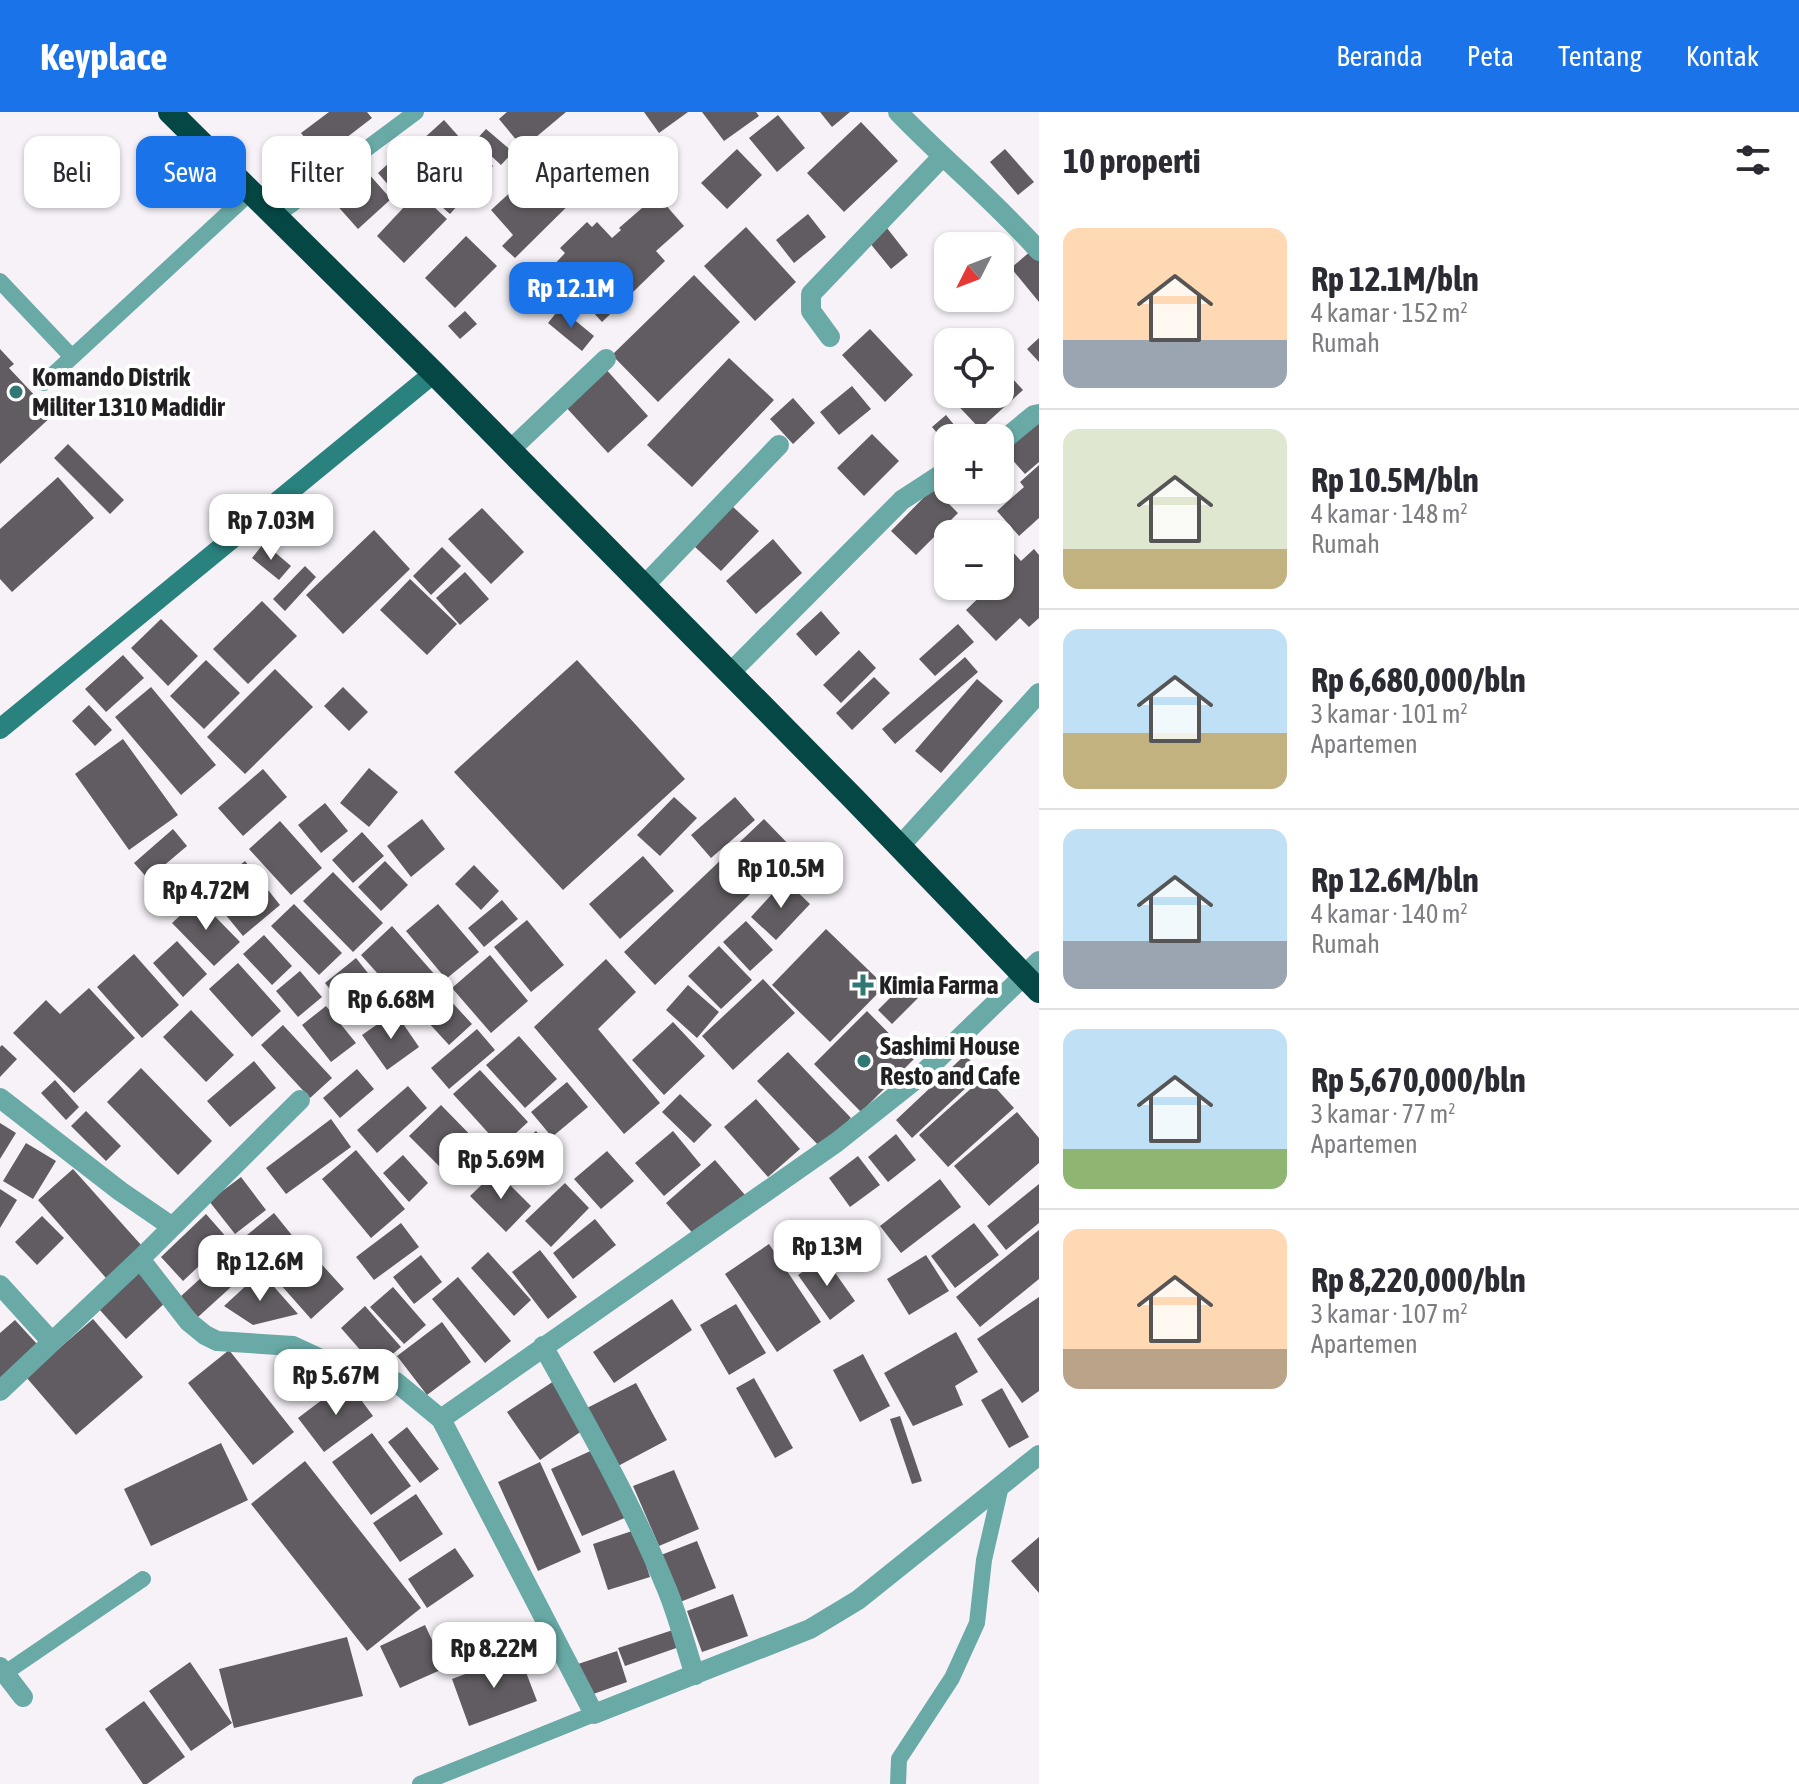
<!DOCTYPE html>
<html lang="id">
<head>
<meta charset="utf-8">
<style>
  :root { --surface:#fff; --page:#f7f7f7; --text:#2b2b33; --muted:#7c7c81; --line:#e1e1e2; --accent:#1a73e8 }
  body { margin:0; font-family:"Asap Condensed",sans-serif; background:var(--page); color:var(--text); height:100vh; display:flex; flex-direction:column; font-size:30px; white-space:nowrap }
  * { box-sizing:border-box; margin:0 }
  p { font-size:26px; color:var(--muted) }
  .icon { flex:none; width:44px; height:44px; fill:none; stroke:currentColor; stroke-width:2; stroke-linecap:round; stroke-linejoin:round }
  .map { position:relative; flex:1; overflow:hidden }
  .panel { display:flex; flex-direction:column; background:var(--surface); width:760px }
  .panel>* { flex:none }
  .top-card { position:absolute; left:24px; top:24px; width:760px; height:72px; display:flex; gap:16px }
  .needle { width:52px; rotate:228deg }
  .buttons { position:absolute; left:934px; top:120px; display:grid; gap:16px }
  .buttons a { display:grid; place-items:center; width:80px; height:80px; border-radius:16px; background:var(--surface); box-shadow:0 2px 6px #0004; font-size:40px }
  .price { position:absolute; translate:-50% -68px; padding:0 18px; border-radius:16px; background:#fff; color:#222; font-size:26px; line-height:52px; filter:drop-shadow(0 2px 4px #0008) }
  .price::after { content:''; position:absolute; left:50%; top:48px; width:24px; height:18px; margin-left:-12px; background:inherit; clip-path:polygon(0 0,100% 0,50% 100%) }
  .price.selected { background:var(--accent); color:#fff }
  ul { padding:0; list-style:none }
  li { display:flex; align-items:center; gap:24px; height:200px; padding:0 24px }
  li+li { border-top:2px solid var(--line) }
  li span { display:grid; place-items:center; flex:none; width:224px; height:160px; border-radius:16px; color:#555 }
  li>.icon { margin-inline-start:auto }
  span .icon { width:96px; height:96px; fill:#fffc; stroke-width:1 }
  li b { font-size:34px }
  h2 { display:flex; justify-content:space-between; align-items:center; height:96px; padding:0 24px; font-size:34px }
  .tag { padding:0 28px; border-radius:16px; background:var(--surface); box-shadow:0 2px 6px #0004; font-size:28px; line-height:72px }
  .tag.selected { background:var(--accent); color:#fff }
  header { display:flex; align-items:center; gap:48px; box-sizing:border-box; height:112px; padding:0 40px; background:var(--accent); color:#fff }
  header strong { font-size:38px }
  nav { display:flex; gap:44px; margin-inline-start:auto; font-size:28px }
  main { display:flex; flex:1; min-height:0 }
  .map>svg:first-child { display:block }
</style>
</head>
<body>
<header>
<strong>Keyplace</strong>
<nav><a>Beranda</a><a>Peta</a><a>Tentang</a><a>Kontak</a></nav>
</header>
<main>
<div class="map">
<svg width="1039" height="1672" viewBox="0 0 1039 1672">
  <rect width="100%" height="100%" fill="#f6f2f8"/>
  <path fill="#605c61" d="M329,0H367L372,6L320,46L301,21Z
    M507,0H566L523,36L499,7Z
    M644,0H688L659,21Z
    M702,0H756L759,4L724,29Z
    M820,0H850L832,15Z
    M778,3L805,36L777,60L749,26Z
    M444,8L460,26L426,56L411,38Z
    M861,10L898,49L844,100L807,61Z
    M486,17L513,40L501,53L475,29Z
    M469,33L493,54L450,102L426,81Z
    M737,37L762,63L727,97L701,71Z
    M1005,37L1034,70L1018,83L990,50Z
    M402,39L421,60L396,82L378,61Z
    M577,42L600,62L515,146L502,134L513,123L491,98L517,74L530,88Z
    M367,60L391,87L358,117L334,90Z
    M418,80L447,107L404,151L377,124Z
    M657,83L684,114L656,139L665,149L602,210L552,155L565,141L560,136L587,110L592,115L597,110L612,126L621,118L619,116Z
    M808,102L826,125L794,151L776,128Z
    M746,115L796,170L755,209L704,154Z
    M887,116L908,143L891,157L869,130Z
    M466,124L497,154L455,196L425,166Z
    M1032,138L1039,145V190L1011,156Z
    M694,163L740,210L658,290L612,243Z
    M560,196L594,224L582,239L548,211Z
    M465,199L477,212L460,227L448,214Z
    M870,217L913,263L885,290L842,243Z
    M1039,226V250L1027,237Z
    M0,237L14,252L9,256L53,303L0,352Z
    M729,246L774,288L692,375L647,333Z
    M1000,253L1023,278L980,317L950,285L953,282H1000Z
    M604,255L648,304L608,341L564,293Z
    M852,274L871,297L839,323L820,300Z
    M793,286L815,311L793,332L770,307Z
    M946,303L965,326H948V334L932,315Z
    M1039,310V350L1025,362L1001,335Z
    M872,322L899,349L864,384L837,356Z
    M68,332L124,388L110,402L54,346Z
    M1039,353V406L1019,424L997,399L1024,375L1020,370Z
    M58,365L94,406L12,480L0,467V417Z
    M933,376L958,401L916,443L891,419Z
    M946,378H971L957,390Z
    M732,394L759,419L721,459L695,435Z
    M482,396L524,440L491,472L448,427Z
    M374,418L410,457L343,522L306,483Z
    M773,427L802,461L756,502L726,469Z
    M264,431L291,454L279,468L252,446Z
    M442,435L461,454L431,483L413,464Z
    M1034,437L1039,443V506L1029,515L1020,506L996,529L966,498L991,474H1000V449L1011,438L1021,449Z
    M305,454L316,465L285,499L273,487Z
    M465,460L489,487L460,513L436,486Z
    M410,467L457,512L427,543L380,498Z
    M262,489L297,524L248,572L213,537Z
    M821,499L840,521L816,544L796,522Z
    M161,507L198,544L168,574L131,536Z
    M958,512L974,530L935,564L919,547Z
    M859,538L876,556L841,591L823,573Z
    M123,543L144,566L106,600L85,577Z
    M965,545L978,560L895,632L882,617Z
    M206,548L240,581L204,617L170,584Z
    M577,548L685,667L563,778L454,660Z
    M275,557L313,595L245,662L207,625Z
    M874,565L890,581L852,618L836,601Z
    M977,567L1003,589L941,661L915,639Z
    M151,575L216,653L181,683L115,605Z
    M343,575L368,600L349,619L324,594Z
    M89,593L112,618L95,634L72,609Z
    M123,627L178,703L129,738L75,662Z
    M369,656L398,680L369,715L340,691Z
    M263,657L287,685L243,724L218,696Z
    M674,685L697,706L660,744L637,723Z
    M735,685L755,708L711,746L691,723Z
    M325,691L348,719L321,741L298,713Z
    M422,707L445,737L411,765L387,734Z
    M764,707L795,739L655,873L624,840Z
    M280,709L322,756L291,783L249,737Z
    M173,717L187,734L148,767L134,751Z
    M362,720L384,744L353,771L332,748Z
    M643,744L674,779L620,827L589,792Z
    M245,749L280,793L243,824L207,780Z
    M385,749L408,773L381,799L358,775Z
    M474,753L499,779L481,798L455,772Z
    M333,760L383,811L353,840L303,789Z
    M785,768L810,792L776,828L751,805Z
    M198,787L240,830L214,854L172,811Z
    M502,788L518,807L484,835L468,816Z
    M294,792L342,841L319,863L271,814Z
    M438,792L479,840L446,867L406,819Z
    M527,808L564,853L531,880L494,835Z
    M746,809L773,838L750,859L723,830Z
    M392,814L443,872L412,900L361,843Z
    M826,817L885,874L830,930L772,873Z
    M264,823L292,854L272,873L243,842Z
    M177,829L207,862L183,885L153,851Z
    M719,834L752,868L721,897L688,864Z
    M134,842L179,893L142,926L97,875Z
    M490,843L528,889L491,921L452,876Z
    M356,846L386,884L355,909L325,871Z
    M606,847L636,880L598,917L660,991L624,1022L534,915Z
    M238,851L281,899L252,925L209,877Z
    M300,859L322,885L298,905L276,879Z
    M763,867L795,901L733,958L702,924Z
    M905,871L919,885L892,912L878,898Z
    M688,873L719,900L697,926L666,898Z
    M89,876L135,926L74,981L13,921L46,888L60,902Z
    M449,887L472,912L449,933L427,909Z
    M326,894L356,931L331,950L302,913Z
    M191,898L234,943L206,970L163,925Z
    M867,899L914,947L861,1000L814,952Z
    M395,900L419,935L387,958L362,923Z
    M673,910L705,944L664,983L632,948Z
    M283,913L332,966L310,986L261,933Z
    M477,917L495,938L449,977L431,956Z
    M519,924L557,967L525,996L486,953Z
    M2,933L17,947L0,965V935Z
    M788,940L851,1006L820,1035L757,969Z
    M965,943L982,961L912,1026L896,1008Z
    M254,949L276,976L230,1015L207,989Z
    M141,956L212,1029L178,1063L107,990Z
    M357,957L374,977L340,1006L323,986Z
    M480,958L528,1010L501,1035L453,982Z
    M985,964L1014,996L948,1055L919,1023Z
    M55,968L79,995L66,1008L41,981Z
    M567,970L588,995L552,1025L531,1000Z
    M408,974L427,996L377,1041L357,1018Z
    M680,982L712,1013L694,1031L662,1000Z
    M756,987L800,1037L768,1065L724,1015Z
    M441,993L484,1037L453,1068L409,1024Z
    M86,999L121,1034L106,1049L71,1014Z
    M1017,1000L1039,1026V1051L989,1094L954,1054Z
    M331,1007L351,1035L286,1082L266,1056Z
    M0,1011L16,1021L0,1047Z
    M536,1019L557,1043L524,1071L503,1047Z
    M673,1019L701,1053L664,1084L635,1051Z
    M896,1022L916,1048L888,1070L868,1045Z
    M26,1031L56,1049L33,1087L3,1069Z
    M356,1038L405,1097L371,1126L322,1067Z
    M607,1039L634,1069L601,1097L574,1067Z
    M403,1043L428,1071L409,1090L383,1061Z
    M858,1044L880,1073L850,1095L829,1066Z
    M715,1048L745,1083L696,1125L666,1091Z
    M73,1057L142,1134L106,1166L38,1088Z
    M496,1059L531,1094L506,1120L470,1084Z
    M241,1065L266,1098L235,1122L209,1089Z
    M940,1067L961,1095L901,1141L880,1114Z
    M565,1071L589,1096L551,1135L525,1109Z
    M1039,1072V1111L1006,1138L987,1114Z
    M0,1077L17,1088L0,1116Z
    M274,1101L299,1132L266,1158L242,1127Z
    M206,1102L228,1127L183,1169L161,1145Z
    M42,1104L64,1126L37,1153L15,1130Z
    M595,1107L616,1133L573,1167L553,1141Z
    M401,1111L419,1135L374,1168L356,1145Z
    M974,1111L999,1143L955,1176L931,1144Z
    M1039,1118V1167L980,1215L956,1185Z
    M769,1132L821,1210L777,1240L725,1162Z
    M235,1135L253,1155L198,1205L180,1185Z
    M306,1135L344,1177L311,1207L273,1164Z
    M540,1138L577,1185L548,1207L512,1160Z
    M488,1140L531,1188L514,1204L471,1156Z
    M421,1143L442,1170L414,1192L393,1165Z
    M926,1143L949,1179L909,1203L887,1167Z
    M824,1145L855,1189L830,1208L798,1163Z
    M140,1160L167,1189L126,1227L99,1197Z
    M261,1160L298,1202L253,1213L224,1194Z
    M458,1165L511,1229L485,1251L432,1187Z
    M393,1175L426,1213L404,1232L370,1195Z
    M1039,1185V1279L1022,1291L977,1227Z
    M672,1187L692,1218L614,1271L593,1240Z
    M736,1192L766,1241L729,1263L700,1213Z
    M365,1194L401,1235L376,1256L341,1216Z
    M93,1207L143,1265L76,1323L26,1265Z
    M15,1208L37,1232L0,1269V1221Z
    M442,1210L471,1250L427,1283L397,1244Z
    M956,1220L978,1260L955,1274L963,1293L913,1314L884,1261Z
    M229,1238L294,1320L253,1353L188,1271Z
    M863,1242L890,1294L860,1310L833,1258Z
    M754,1266L793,1336L775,1346L736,1276Z
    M347,1269L373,1304L324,1340L298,1306Z
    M554,1269L586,1316L540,1348L507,1300Z
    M636,1271L667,1328L618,1354L587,1296Z
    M1002,1276L1029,1325L1009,1336L981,1288Z
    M900,1304L922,1369L912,1372L890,1307Z
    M407,1315L439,1357L420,1371L388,1330Z
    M372,1321L411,1374L371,1403L332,1350Z
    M221,1331L248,1388L151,1434L124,1377Z
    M597,1336L627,1405L582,1424L551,1357Z
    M305,1349L421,1496L367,1539L251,1392Z
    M540,1350L581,1440L538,1459L498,1370Z
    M674,1358L699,1417L659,1434L633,1374Z
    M416,1382L443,1422L400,1450L373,1411Z
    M635,1418L650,1465L608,1478L593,1432Z
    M1039,1425V1481L1011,1449Z
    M697,1429L716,1476L680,1490L661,1443Z
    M455,1436L474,1464L427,1496L408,1467Z
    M733,1482L748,1524L702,1540L687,1499Z
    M425,1513L445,1556L400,1576L380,1534Z
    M676,1517L682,1534L625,1554L618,1536Z
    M347,1525L363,1584L234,1616L219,1557Z
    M617,1539L627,1570L585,1585L575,1553Z
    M519,1542L537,1589L469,1614L452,1567Z
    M190,1550L232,1611L191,1639L149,1579Z
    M144,1589L185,1645L147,1672H143L105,1617Z"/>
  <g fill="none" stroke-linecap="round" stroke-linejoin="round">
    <path stroke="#69aaa6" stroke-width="16" d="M276,104L416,0
      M0,169L72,245
      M44,271L251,80
      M5,1561L143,1467
      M420,1672L594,1602
      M898,1672L899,1647L952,1566L977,1511L984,1448L1001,1374"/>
    <path stroke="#69aaa6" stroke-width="20" d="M898,0C944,48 995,89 1039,139
      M830,225L811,199V182L941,46
      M1000,331L1034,303L1039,302
      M509,339L606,247
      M644,474L779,333
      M730,561L902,388L948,358
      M900,734L1039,581
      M0,986L120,1079L171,1114
      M140,1147L189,1210L205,1223L217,1229L293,1234L347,1259L396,1270L441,1307L594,1602L810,1517L858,1488L1039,1343
      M0,1173L51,1229
      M543,1234C587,1313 632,1392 666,1475C678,1503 685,1534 695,1563
      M0,1279L140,1147L300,988
      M441,1307L837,1030L919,965L1039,849
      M0,1555L23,1585"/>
    <path stroke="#2a827e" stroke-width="20" d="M0,617L434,261"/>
    <path stroke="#054744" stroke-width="24" d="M170,0L434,261L853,686L1039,879"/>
  </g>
  <g fill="#2f7874" stroke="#fff" stroke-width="3">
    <circle cx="16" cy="280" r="8"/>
    <path d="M859 861h8v8h8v8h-8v8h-8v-8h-8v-8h8z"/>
    <circle cx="864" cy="949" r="8"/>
  </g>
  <g text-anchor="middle" stroke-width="8" stroke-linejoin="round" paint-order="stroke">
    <g font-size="26" font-weight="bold" fill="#211f22" stroke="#fff" text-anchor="start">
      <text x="32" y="274">Komando Distrik<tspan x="32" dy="30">Militer 1310 Madidir</tspan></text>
      <text x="879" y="882">Kimia Farma</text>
      <text x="880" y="943">Sashimi House<tspan x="880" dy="30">Resto and Cafe</tspan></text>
    </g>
  </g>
</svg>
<div class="buttons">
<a><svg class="needle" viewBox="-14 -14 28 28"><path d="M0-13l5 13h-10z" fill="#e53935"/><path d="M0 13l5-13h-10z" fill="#7c7c81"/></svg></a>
<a><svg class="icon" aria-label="locate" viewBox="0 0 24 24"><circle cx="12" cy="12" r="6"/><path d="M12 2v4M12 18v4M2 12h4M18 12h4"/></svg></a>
<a>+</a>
<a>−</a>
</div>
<b class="price selected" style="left:571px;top:218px">Rp 12.1M</b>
<b class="price" style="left:271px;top:450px">Rp 7.03M</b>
<b class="price" style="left:781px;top:798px">Rp 10.5M</b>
<b class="price" style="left:206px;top:820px">Rp 4.72M</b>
<b class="price" style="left:391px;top:929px">Rp 6.68M</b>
<b class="price" style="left:501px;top:1089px">Rp 5.69M</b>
<b class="price" style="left:827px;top:1176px">Rp 13M</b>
<b class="price" style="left:260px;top:1191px">Rp 12.6M</b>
<b class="price" style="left:336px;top:1305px">Rp 5.67M</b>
<b class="price" style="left:494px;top:1578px">Rp 8.22M</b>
<div class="top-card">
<a class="tag">Beli</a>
<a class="tag selected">Sewa</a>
<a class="tag">Filter</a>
<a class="tag">Baru</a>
<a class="tag">Apartemen</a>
</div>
</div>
<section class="panel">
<h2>10 properti<svg class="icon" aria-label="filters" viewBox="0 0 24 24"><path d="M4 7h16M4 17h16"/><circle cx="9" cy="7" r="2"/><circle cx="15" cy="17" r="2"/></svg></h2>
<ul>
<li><span style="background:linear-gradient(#ffd9b3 70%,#9aa5b1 0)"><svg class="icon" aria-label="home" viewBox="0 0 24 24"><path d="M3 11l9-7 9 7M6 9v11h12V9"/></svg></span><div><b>Rp 12.1M/bln</b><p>4 kamar · 152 m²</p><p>Rumah</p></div></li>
<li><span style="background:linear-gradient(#dfe7d0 75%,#c2b280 0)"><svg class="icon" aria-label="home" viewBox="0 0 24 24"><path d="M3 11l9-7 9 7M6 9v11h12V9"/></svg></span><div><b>Rp 10.5M/bln</b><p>4 kamar · 148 m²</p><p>Rumah</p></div></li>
<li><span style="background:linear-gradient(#bfe0f5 65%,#c2b280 0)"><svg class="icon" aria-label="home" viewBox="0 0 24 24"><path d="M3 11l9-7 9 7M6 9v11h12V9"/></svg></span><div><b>Rp 6,680,000/bln</b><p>3 kamar · 101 m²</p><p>Apartemen</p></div></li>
<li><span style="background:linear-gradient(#bfe0f5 70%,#9aa5b1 0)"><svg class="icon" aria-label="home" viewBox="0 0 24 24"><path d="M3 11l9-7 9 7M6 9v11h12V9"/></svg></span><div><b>Rp 12.6M/bln</b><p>4 kamar · 140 m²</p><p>Rumah</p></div></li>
<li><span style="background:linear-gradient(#bfe0f5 75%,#8fb573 0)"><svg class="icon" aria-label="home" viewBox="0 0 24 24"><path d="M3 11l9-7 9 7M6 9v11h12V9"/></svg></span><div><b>Rp 5,670,000/bln</b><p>3 kamar · 77 m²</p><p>Apartemen</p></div></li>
<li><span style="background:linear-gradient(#ffd9b3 75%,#b9a48a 0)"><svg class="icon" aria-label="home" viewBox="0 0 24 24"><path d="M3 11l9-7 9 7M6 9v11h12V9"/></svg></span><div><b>Rp 8,220,000/bln</b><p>3 kamar · 107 m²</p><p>Apartemen</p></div></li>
</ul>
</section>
</main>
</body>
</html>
